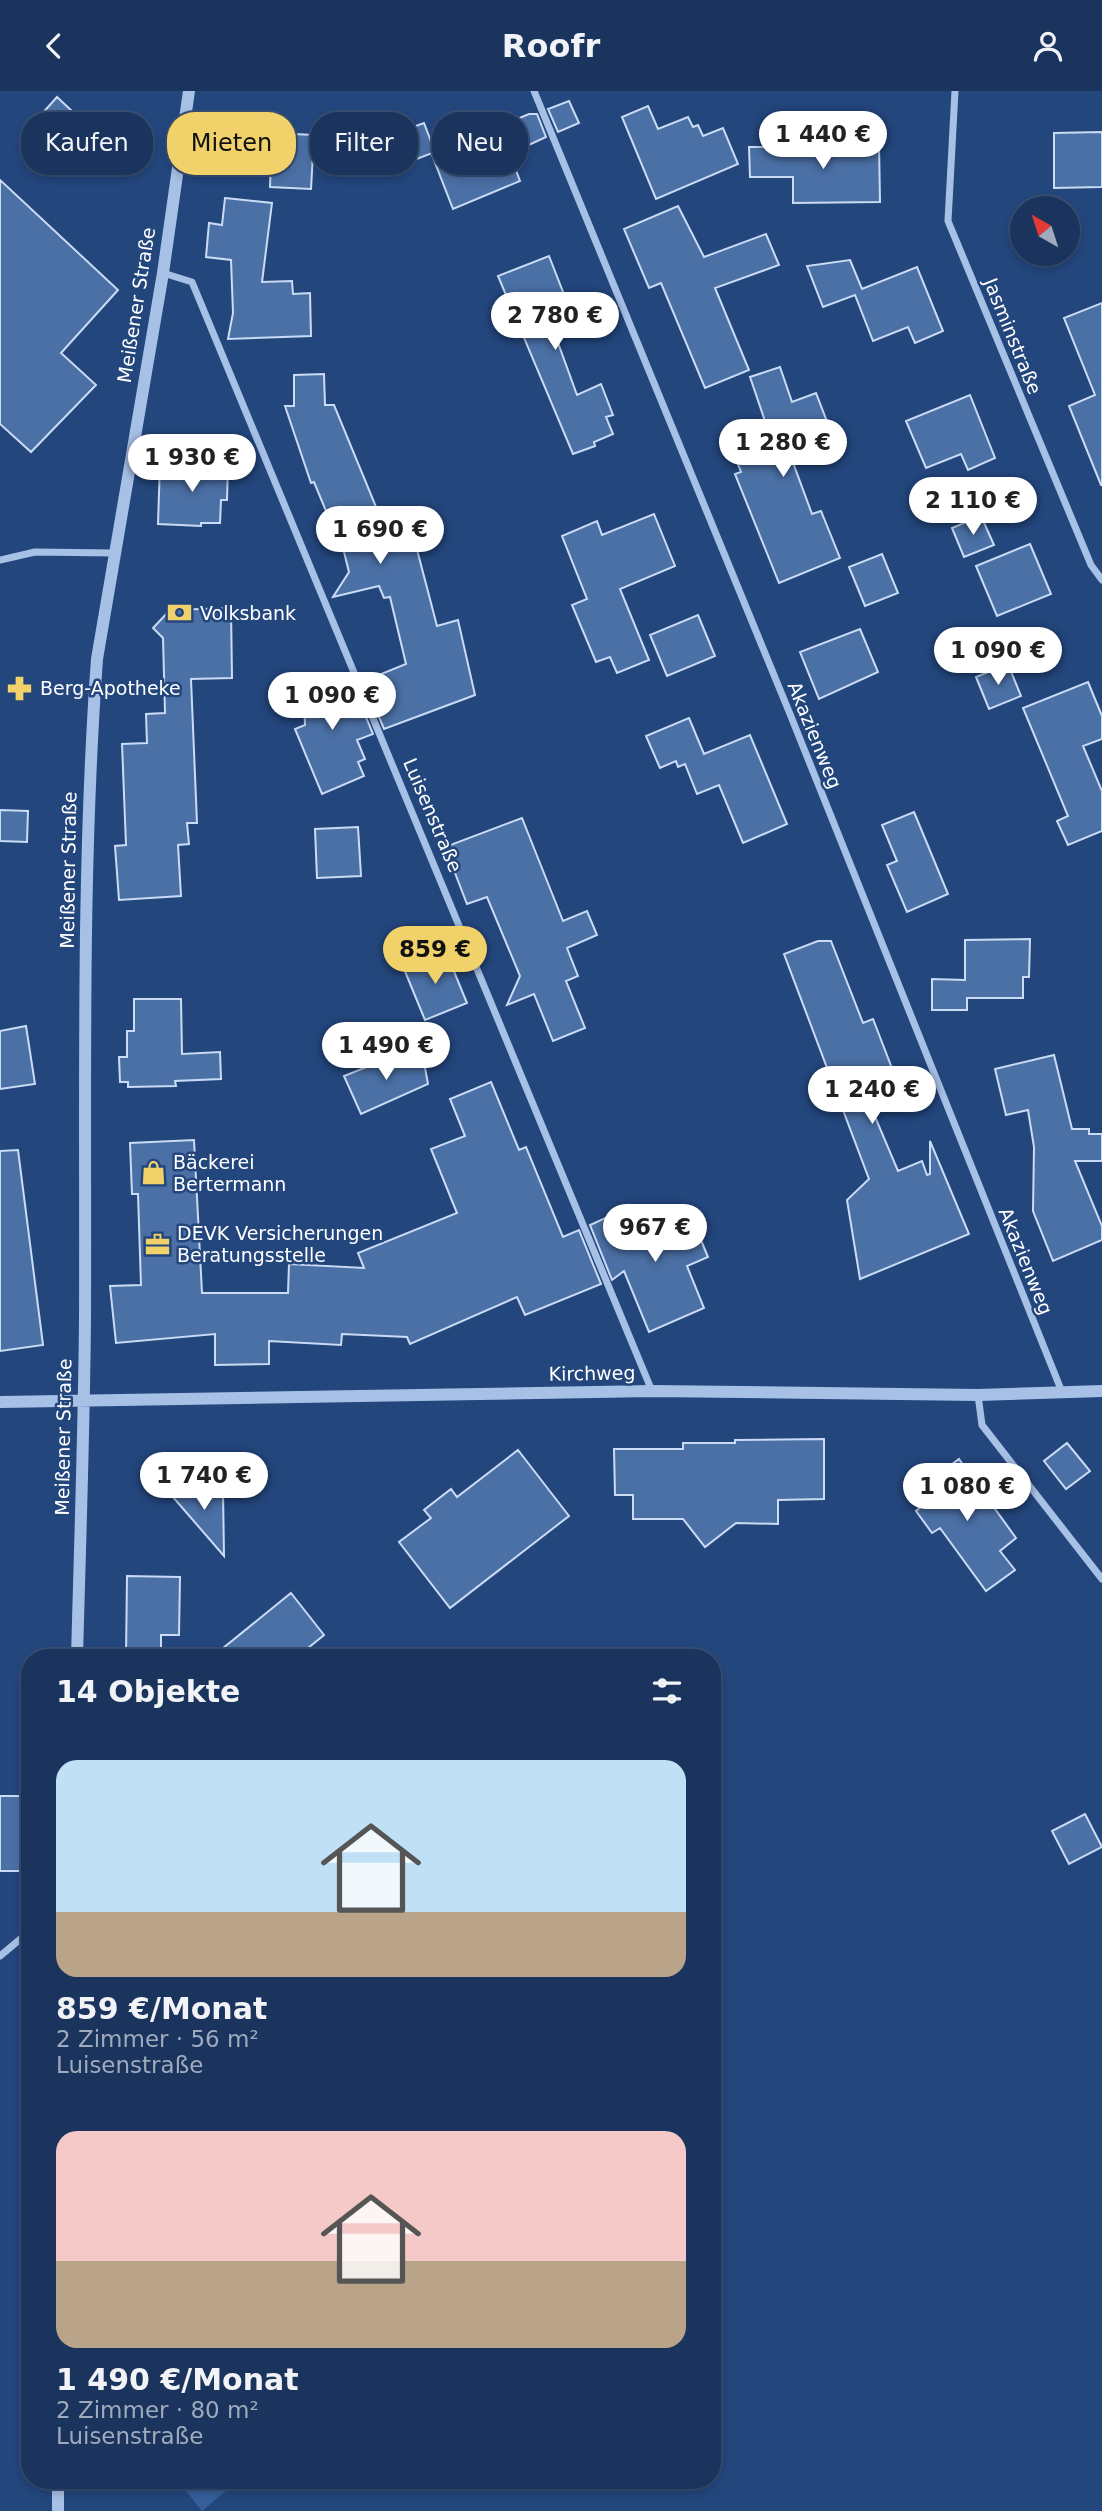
<!DOCTYPE html>
<html lang="de">
<head>
<meta charset="utf-8">
<style>
  :root { --surface:#1a345e; --page:#233c64; --text:#f1f3f6; --muted:#9faabc; --line:#384f73; --accent:#f1d16a }
  body { margin:0; font-family:"DejaVu Sans",sans-serif; background:var(--page); color:var(--text); height:100vh; display:flex; flex-direction:column; font-size:26px; white-space:nowrap }
  * { box-sizing:border-box; margin:0 }
  p { font-size:23px; color:var(--muted) }
  .icon { flex:none; width:38px; height:38px; fill:none; stroke:currentColor; stroke-width:2; stroke-linecap:round; stroke-linejoin:round }
  .map { position:relative; flex:1; overflow:hidden }
  .side { position:absolute; left:21px; top:1558px; width:700px; height:840px; display:flex; flex-direction:column; background:var(--surface); border-radius:28px; box-shadow:0 4px 10px #0003,0 0 0 2px var(--line) }
  .side>* { flex:none }
  .top-card { position:absolute; left:21px; top:21px; width:700px; height:63px; display:flex; gap:14px }
  .needle { width:46px; rotate:321deg }
  .fabs { position:absolute; left:1010px; top:105px; display:grid; gap:14px }
  .fabs a { display:grid; place-items:center; width:70px; height:70px; border-radius:50%; background:var(--surface); box-shadow:0 4px 10px #0003,0 0 0 2px var(--line); font-size:35px }
  .price { position:absolute; translate:-50% -60px; padding:0 16px; border-radius:24px; background:#fff; color:#222; font-size:23px; line-height:46px; filter:drop-shadow(0 2px 4px #0008) }
  .price::after { content:''; position:absolute; left:50%; top:42px; width:21px; height:16px; margin-left:-10px; background:inherit; clip-path:polygon(0 0,100% 0,50% 100%) }
  .price.on { background:var(--accent); color:#111 }
  ul { padding:0; list-style:none }
  li { display:grid; align-content:center; gap:14px; height:371px; padding:0 35px }
  li span { display:grid; place-items:center; height:217px; border-radius:21px; color:#555 }
  li>.icon { margin-inline-start:auto }
  span .icon { width:126px; height:126px; fill:#fffc; stroke-width:1 }
  li b { font-size:30px }
  h2 { display:flex; justify-content:space-between; align-items:center; height:84px; padding:0 35px; font-size:30px }
  .chip { padding:0 24px; border-radius:28px; background:var(--surface); box-shadow:0 4px 10px #0003,0 0 0 2px var(--line); font-size:24px; line-height:63px }
  .chip.on { background:var(--accent); color:#111 }
  header { display:flex; justify-content:space-between; align-items:center; height:91px; padding:0 35px; background:var(--surface); font-size:32px; font-weight:700 }
  .map>svg:first-child { display:block }
</style>
</head>
<body>
<header><svg class="icon" aria-label="back" viewBox="0 0 24 24"><path d="M15 5l-7 7 7 7"/></svg>Roofr<svg class="icon" aria-label="person" viewBox="0 0 24 24"><circle cx="12" cy="8" r="4"/><path d="M4 21q1-7 8-7t8 7"/></svg></header>
<div class="map">
<svg width="1102" height="2420" viewBox="0 0 1102 2420">
  <rect width="100%" height="100%" fill="#23467d"/>
  <path fill="#365f9b" d="M177,2389H239L202,2420Z"/>
  <path fill="#4b70a6" stroke="#cadbf5" stroke-width="2" d="M57,6L88,35L64,63L32,34Z
    M569,10L579,32L558,41L548,18Z
    M648,15L658,38L688,26L693,36L698,34L703,45L723,37L738,73L656,108L622,26Z
    M529,23H537L546,46L518,59L523,71L514,74L520,90L453,118L432,64Z
    M424,32L435,61L396,76L385,46Z
    M1102,41V96L1054,97V42Z
    M272,42L314,44L311,98L270,96Z
    M795,53H879L880,111L793,112V86H750L749,56H795Z
    M0,89L118,199L61,262L96,294L31,361L0,333Z
    M225,107L272,112L262,191L292,190L293,203L310,202L311,245L228,248L233,222L231,169L206,166L209,132L222,134Z
    M678,115L704,166L766,143L779,174L715,197L749,279L705,297L661,192L649,197L624,138Z
    M549,165L574,229L553,238L577,304L601,293L613,324L606,326L613,343L594,351L595,355L573,363L498,185Z
    M850,169L862,198L917,176L943,240L915,252L908,236L873,250L855,204L823,216L807,175Z
    M1102,212V394H1101L1069,315L1095,304L1064,227Z
    M780,276L792,311L816,302L831,341L788,358L812,423L821,420L840,467L779,492L735,383L741,381L728,347L766,333L750,286Z
    M324,283L325,314H334L381,428H409L437,535L458,529L475,604L384,638L364,590L406,573L390,506L384,507L379,495L333,506L349,481L333,417L326,420L314,391L311,392L285,315H294V284Z
    M970,304L995,367L968,379L961,363L926,377L906,330Z
    M160,372L228,374L227,409H221L220,432H201V435L158,433Z
    M654,423L675,475L620,498L649,569L617,582L610,566L596,571L572,514L587,508L562,445L597,430L602,444Z
    M981,425L994,454L964,466L952,437Z
    M1030,453L1051,503L997,525L976,475Z
    M882,463L898,502L865,515L849,476Z
    M231,517L232,587L191,588L197,732H187L189,753L178,754L181,805L119,809L115,755L126,754L122,653L147,652L146,623L165,622L163,547L153,537L170,519Z
    M698,524L715,565L667,585L650,544Z
    M860,538L878,581L819,608L800,561Z
    M1008,573L1021,605L989,618L976,586Z
    M303,584H332L333,603L353,595L373,643L357,649L365,668L358,671L364,685L322,703L295,638L305,634Z
    M1088,591L1102,625V648L1083,655L1102,700V740L1068,754L1057,730L1068,725L1023,617Z
    M689,627L704,663L750,644L787,733L743,752L719,694L697,703L685,673L678,676L676,670L660,677L646,645Z
    M0,719L28,720L27,751L0,750Z
    M914,721L948,803L907,821L887,774L897,770L882,734Z
    M522,727L563,830L587,820L597,844L567,857L578,885L566,890L585,937L553,950L534,903L507,914L520,885L487,806L467,813L445,756Z
    M358,736L361,785L317,787L315,738Z
    M1030,848L1029,886H1023V907H967V919H932V888L965,889V849Z
    M818,850H831L863,932L873,928L893,980L865,991L873,1021L898,1080L922,1070L927,1084L930,1083V1050L969,1143L860,1188L847,1109L869,1088L784,863Z
    M446,861L467,912L425,929L404,878Z
    M134,908H181L182,963L220,961L221,988L175,990L176,995L128,996V991H120L119,966H127V940H134Z
    M26,935L35,993L0,998V940Z
    M1054,964L1072,1038H1089V1043H1102V1070H1075L1102,1135V1149L1053,1170L1033,1120L1034,1056L1028,1019L1006,1024L995,978Z
    M423,966L428,993L361,1023L344,985L374,973Z
    M491,991L519,1059L526,1056L563,1146L579,1139L601,1193L525,1224L517,1206L410,1253L407,1246L342,1243L341,1254L269,1250V1273L215,1274V1243L116,1252L110,1195L141,1194L138,1103H132L130,1052L194,1049L202,1202H288L289,1173L364,1177L358,1162L457,1122L431,1058L465,1045L450,1008Z
    M18,1059L43,1254L0,1260V1060Z
    M688,1118L708,1166L687,1175L704,1217L649,1241L624,1180L612,1189L590,1134L621,1120L630,1142Z
    M824,1348V1408L778,1409V1433L736,1432L705,1456L683,1428H633V1404H615L614,1358H683V1352H735V1349Z
    M1067,1352L1090,1380L1066,1398L1044,1370Z
    M518,1359L569,1425L450,1517L399,1451L431,1427L424,1419L451,1398L457,1406Z
    M959,1368L1016,1447L1000,1460L1015,1479L986,1500L940,1437L932,1442L916,1420L923,1414L914,1402Z
    M166,1398L223,1399L224,1465Z
    M127,1485L180,1486L179,1544H161V1566H126Z
    M291,1502L324,1544L297,1566H212Z
    M0,1705H29L27,1780H0Z
    M1085,1723L1102,1756L1069,1773L1052,1740Z"/>
  <g fill="none" stroke-linecap="round" stroke-linejoin="round">
    <path stroke="#a7c0e6" stroke-width="7" d="M534,0L790,623L1062,1301
      M955,0L948,130L1091,474L1102,489
      M163,182L192,191L652,1300
      M0,469L35,461L113,462
      M978,1304L982,1334L1102,1488
      M0,1865L30,1840"/>
    <path stroke="#a7c0e6" stroke-width="12" d="M0,1311L652,1300L978,1304L1102,1300
      M77,1566C80,1454 84,1341 85,1228C86,1008 81,787 97,568L163,182L189,0
      M58,2420V2389"/>
  </g>
  <defs>
    <symbol id="bank-bare" viewBox="-9 -9 18 18"><path d="M-6-4H6V4H-6ZM0-2.3a2.3 2.3 0 1 0 0 4.6a2.3 2.3 0 1 0 0-4.6Z" fill="#f1d16a" stroke="#23467d" stroke-width="2.5" paint-order="stroke"/></symbol>
    <symbol id="pharmacy-bare" viewBox="-9 -9 18 18"><path d="M-2-6h4v4h4v4h-4v4h-4v-4h-4v-4h4Z" fill="#f1d16a" stroke="#23467d" stroke-width="2.5" paint-order="stroke"/></symbol>
    <symbol id="shop-bare" viewBox="-9 -9 18 18"><path d="M-5-2.5h2.3a2.7 3.5 0 0 1 5.4 0H5L5.5 6h-11ZM-1.5-2.5h3a1.5 2.3 0 0 0-3 0Z" fill="#f1d16a" stroke="#23467d" stroke-width="2.5" paint-order="stroke"/></symbol>
    <symbol id="office-bare" viewBox="-9 -9 18 18"><path d="M-6-3h4V-5.5h4V-3h4V5H-6ZM-1-4.5V-3h2v-1.5ZM-6 0V1H6V0Z" fill="#f1d16a" stroke="#23467d" stroke-width="2.5" paint-order="stroke"/></symbol>
  </defs>
  <g fill-rule="evenodd">
    <use href="#bank-bare" x="162" y="504" width="35" height="35"/>
    <use href="#pharmacy-bare" x="2" y="580" width="35" height="35"/>
    <use href="#shop-bare" x="136" y="1064" width="35" height="35"/>
    <use href="#office-bare" x="140" y="1136" width="35" height="35"/>
  </g>
  <g text-anchor="middle" stroke-width="5" stroke-linejoin="round" paint-order="stroke">
    <g font-size="19" fill="#fff" stroke="#23467d">
      <text transform="translate(136 214) rotate(-81)" y="7">Meißener Straße</text>
      <text transform="translate(1013 245) rotate(68)" y="7">Jasminstraße</text>
      <text transform="translate(815 644) rotate(68)" y="7">Akazienweg</text>
      <text transform="translate(433 724) rotate(67)" y="7">Luisenstraße</text>
      <text transform="translate(68 779) rotate(-89)" y="7">Meißener Straße</text>
      <text transform="translate(1026 1170) rotate(68)" y="7">Akazienweg</text>
      <text transform="translate(592 1282) rotate(-1)" y="7">Kirchweg</text>
      <text transform="translate(63 1346) rotate(-89)" y="7">Meißener Straße</text>
    </g>
    <g font-size="19" fill="#fff" stroke="#23467d" text-anchor="start">
      <text x="200" y="529">Volksbank</text>
      <text x="40" y="604">Berg-Apotheke</text>
      <text x="173" y="1078">Bäckerei<tspan x="173" dy="22">Bertermann</tspan></text>
      <text x="177" y="1149">DEVK Versicherungen<tspan x="177" dy="22">Beratungsstelle</tspan></text>
    </g>
  </g>
</svg>
<div class="fabs">
<a><svg class="needle" viewBox="-14 -14 28 28"><path d="M0-13l5 13h-10z" fill="#e53935"/><path d="M0 13l5-13h-10z" fill="#9faabc"/></svg></a>
</div>
<b class="price" style="left:823px;top:80px">1 440 €</b>
<b class="price" style="left:555px;top:261px">2 780 €</b>
<b class="price" style="left:783px;top:388px">1 280 €</b>
<b class="price" style="left:192px;top:403px">1 930 €</b>
<b class="price" style="left:973px;top:446px">2 110 €</b>
<b class="price" style="left:380px;top:475px">1 690 €</b>
<b class="price" style="left:998px;top:596px">1 090 €</b>
<b class="price" style="left:332px;top:641px">1 090 €</b>
<b class="price on" style="left:435px;top:895px">859 €</b>
<b class="price" style="left:386px;top:991px">1 490 €</b>
<b class="price" style="left:872px;top:1035px">1 240 €</b>
<b class="price" style="left:655px;top:1173px">967 €</b>
<b class="price" style="left:204px;top:1421px">1 740 €</b>
<b class="price" style="left:967px;top:1432px">1 080 €</b>
<div class="top-card">
<a class="chip">Kaufen</a>
<a class="chip on">Mieten</a>
<a class="chip">Filter</a>
<a class="chip">Neu</a>
</div>
<section class="side">
<h2>14 Objekte<svg class="icon" aria-label="filters" viewBox="0 0 24 24"><path d="M4 7h16M4 17h16"/><circle cx="9" cy="7" r="2"/><circle cx="15" cy="17" r="2"/></svg></h2>
<ul>
<li><span style="background:linear-gradient(#bfe0f5 70%,#b9a48a 0)"><svg class="icon" aria-label="home" viewBox="0 0 24 24"><path d="M3 11l9-7 9 7M6 9v11h12V9"/></svg></span><div><b>859 €/Monat</b><p>2 Zimmer · 56 m²</p><p>Luisenstraße</p></div></li>
<li><span style="background:linear-gradient(#f6c9c9 60%,#b9a48a 0)"><svg class="icon" aria-label="home" viewBox="0 0 24 24"><path d="M3 11l9-7 9 7M6 9v11h12V9"/></svg></span><div><b>1 490 €/Monat</b><p>2 Zimmer · 80 m²</p><p>Luisenstraße</p></div></li>
</ul>
</section>
</div>
</body>
</html>
